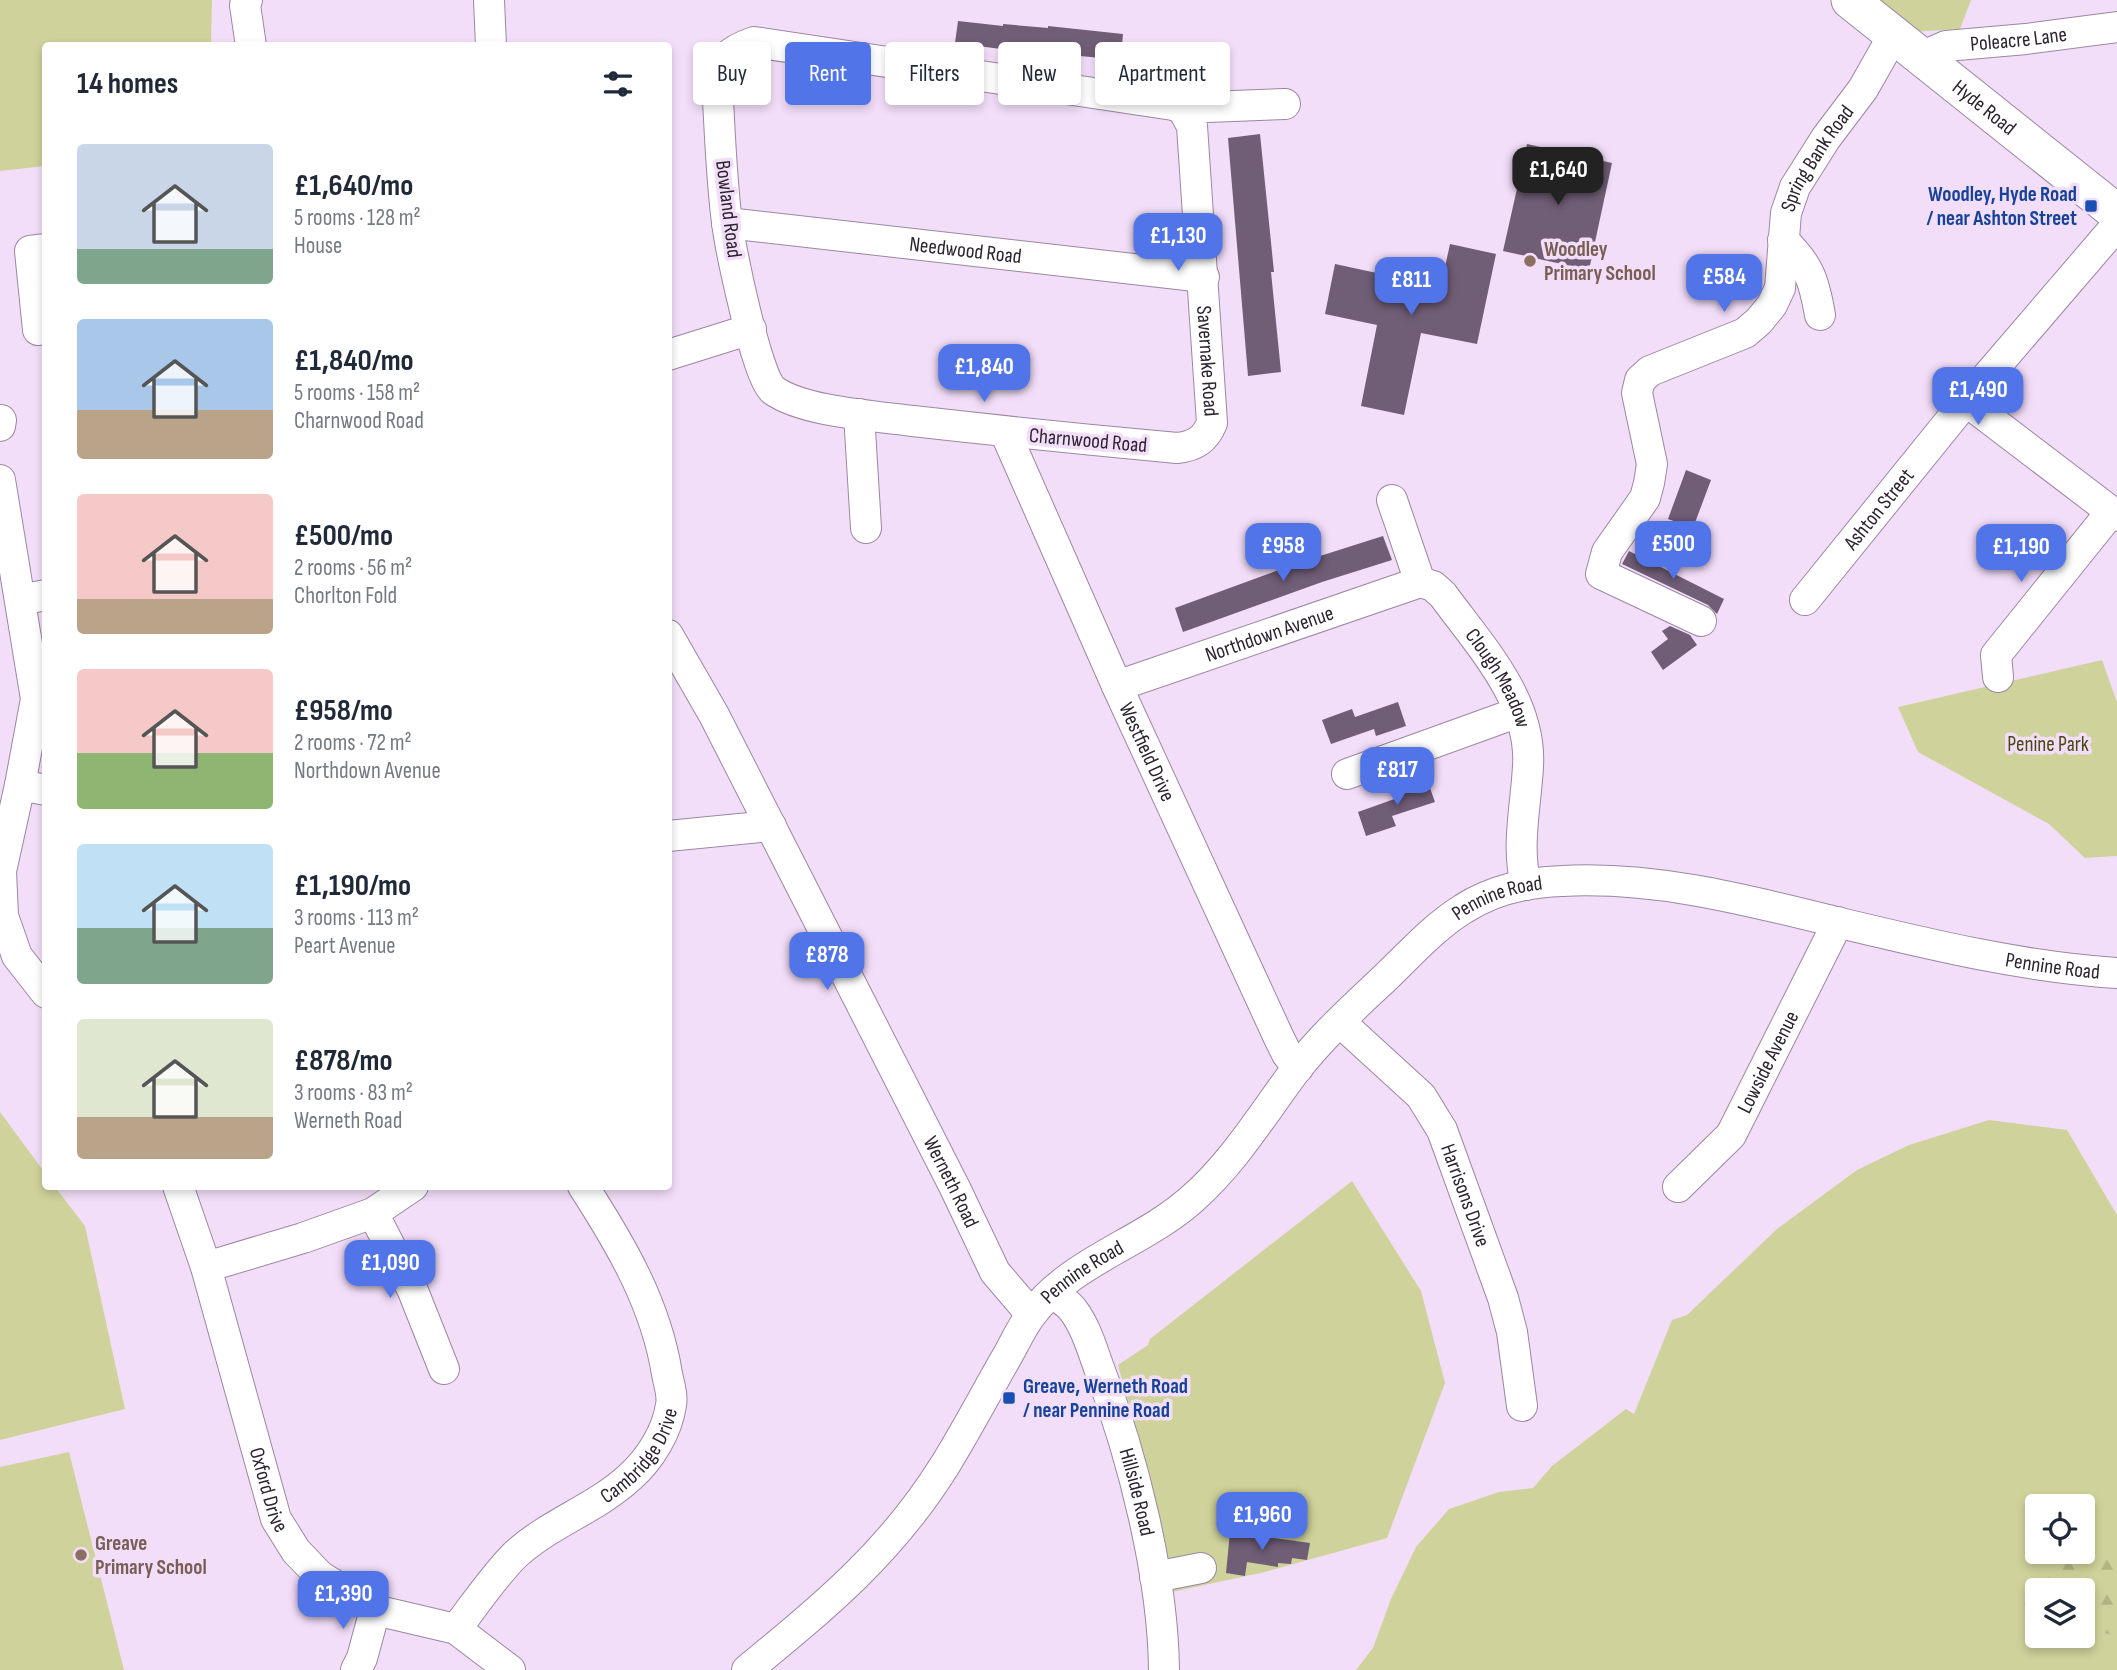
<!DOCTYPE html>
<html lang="en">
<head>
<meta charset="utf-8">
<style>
  :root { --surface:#fff; --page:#f2f2f3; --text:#1f2937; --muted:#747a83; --accent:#5174e9 }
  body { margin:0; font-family:"Sofia Sans Condensed",sans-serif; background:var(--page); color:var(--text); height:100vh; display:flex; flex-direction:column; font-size:26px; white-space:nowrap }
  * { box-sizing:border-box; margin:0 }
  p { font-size:23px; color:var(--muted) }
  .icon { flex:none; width:38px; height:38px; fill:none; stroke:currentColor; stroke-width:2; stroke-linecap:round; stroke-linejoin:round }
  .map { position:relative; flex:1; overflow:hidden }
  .side { position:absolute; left:42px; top:42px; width:630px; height:1148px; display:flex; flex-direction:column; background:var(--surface); border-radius:7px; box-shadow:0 4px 10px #0003 }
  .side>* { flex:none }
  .banner { position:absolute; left:693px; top:42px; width:665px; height:63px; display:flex; gap:14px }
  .fabs { position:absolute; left:2025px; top:1494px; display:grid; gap:14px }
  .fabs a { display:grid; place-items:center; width:70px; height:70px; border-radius:7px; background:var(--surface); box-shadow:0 4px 10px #0003; font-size:35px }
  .price { position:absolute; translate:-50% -60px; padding:0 16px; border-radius:14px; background:var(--accent); color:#fff; font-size:23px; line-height:46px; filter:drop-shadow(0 2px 4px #0008) }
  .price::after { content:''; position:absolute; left:50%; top:42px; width:21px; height:16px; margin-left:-10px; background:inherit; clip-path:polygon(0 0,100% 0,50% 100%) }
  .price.current { background:#222; color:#fff }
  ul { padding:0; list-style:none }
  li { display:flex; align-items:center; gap:21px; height:175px; padding:0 35px }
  li span { display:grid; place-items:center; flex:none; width:196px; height:140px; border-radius:7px; color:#555 }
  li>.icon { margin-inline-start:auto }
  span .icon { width:84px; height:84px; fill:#fffc; stroke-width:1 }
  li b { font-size:30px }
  h2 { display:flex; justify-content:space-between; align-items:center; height:84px; padding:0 35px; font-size:30px }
  .tag { padding:0 24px; border-radius:7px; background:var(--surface); box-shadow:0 4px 10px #0003; font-size:24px; line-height:63px }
  .tag.current { background:var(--accent); color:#fff }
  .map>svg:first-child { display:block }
</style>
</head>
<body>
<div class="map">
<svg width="2117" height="1670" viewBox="0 0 2117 1670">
  <defs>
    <pattern id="forest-firs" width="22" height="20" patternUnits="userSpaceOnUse" patternTransform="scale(1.75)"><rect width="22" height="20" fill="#cfd29a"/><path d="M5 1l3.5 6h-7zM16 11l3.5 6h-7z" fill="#b2b485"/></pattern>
  </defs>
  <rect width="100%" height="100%" fill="#f3defa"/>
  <path fill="#cfd29a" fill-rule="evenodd" d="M0,0H212L211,45L46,46L45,166L0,171Z
    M1874,0H1971L1960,29L1909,32Z
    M2102,660L2117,702V856L2085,858L2049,824L1918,752L1898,707Z
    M0,1112L45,1173L46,1186L55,1187L85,1226L125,1409L0,1440Z
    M1989,1120L2067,1130L2117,1215V1670H1356L1373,1648L1391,1599L1416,1547L1449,1509L1499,1492L1533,1488L1552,1466L1626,1409L1634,1414L1672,1320L1687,1315L1777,1229L1857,1170L1909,1145ZM2037,1507H2082V1552H2037ZM2037,1591H2082V1636H2037Z
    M1352,1181L1421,1291L1445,1383L1387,1538L1265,1572L1172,1592L1154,1512L1150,1479L1118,1365L1148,1345L1150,1339Z
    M69,1452L124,1670H0V1467Z"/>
  <path fill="url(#forest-firs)" d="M2110,1543L2117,1546V1636L2083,1628L2082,1591H2037V1618L2001,1610L2061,1554L2082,1552L2083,1549Z"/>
  <path fill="#705d76" d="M958,21L1003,26V24L1048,28V26L1123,34L1122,45L1214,53L1212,79L1134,72L1135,61L1001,49L955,43Z
    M1260,134L1274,272H1271L1281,372L1248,376L1228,138Z
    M1527,144L1612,163L1589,270L1503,251Z
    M1450,244L1496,254L1477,344L1421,333L1404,415L1361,406L1377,325L1325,314L1335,264L1428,284L1430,273L1443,276Z
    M1686,470L1711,480L1693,528L1668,519Z
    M1383,536L1392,560L1322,582L1183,632L1175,608L1298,563Z
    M1629,551L1724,599L1717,614L1708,605L1622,564Z
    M1670,626L1690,635L1697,645L1663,670L1651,652L1668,639L1662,631Z
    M1398,702L1406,726L1376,736L1374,729L1331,744L1322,720L1352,709L1355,717Z
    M1426,777L1435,802L1392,816L1396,826L1366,836L1358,812L1400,797L1397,787Z
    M1230,1532L1310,1543L1307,1560L1292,1558L1291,1564L1278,1563V1567L1247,1562L1245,1576L1226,1573Z"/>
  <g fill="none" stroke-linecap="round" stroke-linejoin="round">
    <defs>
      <g id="minor">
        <path d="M247,0L245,5L251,46"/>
        <path d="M489,0L491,46"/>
        <path id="s1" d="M1921,57L1946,46L2026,39L2117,27"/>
        <path id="s2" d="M1182,108L1192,126L1212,423C1205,440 1195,446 1177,448C1089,440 1001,431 913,421C876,416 803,412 773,390C757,378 730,247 727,222C721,177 720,130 717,84C723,57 728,51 754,42L1173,105L1182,108L1285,104"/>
        <path id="s3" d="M727,223L1204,277"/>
        <path d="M1783,240C1809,265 1814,280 1820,315"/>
        <path d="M38,330L30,251L46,249"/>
        <path d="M668,355L751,329"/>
        <path d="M1966,401L2117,516"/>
        <path d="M859,414L866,528"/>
        <path d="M0,426L1,420"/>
        <path id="s4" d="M1005,432L1117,686L1279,1038L1287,1054L1298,1068"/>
        <path d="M0,480L36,699L20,785L1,871L3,916L17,956L46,993"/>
        <path id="s5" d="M1392,500L1420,582L1433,586L1443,595C1480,646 1532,700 1528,766C1526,806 1516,846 1526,885"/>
        <path d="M20,600L46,595"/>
        <path id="s6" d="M1805,600L1966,401L2117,225"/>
        <path id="s7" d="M1701,621L1601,574L1607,552L1645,498L1649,483L1652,464L1637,393L1640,380L1650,371L1745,333L1759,321L1772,305L1780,288L1786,213L1795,187L1826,138L1863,89L1893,36"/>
        <path id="s8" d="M668,635L714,715L955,1188L995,1272L1031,1314"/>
        <path d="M1998,677L1996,655L2111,512"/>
        <path id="s9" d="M1117,686L1420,582"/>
        <path d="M1347,774L1519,712"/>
        <path d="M20,785L46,790"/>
        <path d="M668,836L771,826"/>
        <path id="s10" d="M1340,1022L1421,1096L1442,1130L1503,1298L1512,1332L1522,1406"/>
        <path id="s11" d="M178,1186L206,1267L276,1519L296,1551L320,1576L375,1610L456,1629L510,1670"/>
        <path id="s12" d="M1678,1187L1731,1135L1838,922"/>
        <path d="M373,1213L413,1291L444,1369"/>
        <path d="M206,1267L303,1238L373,1213L413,1186"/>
        <path id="s13" d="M1053,1293C1059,1298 1068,1303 1073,1310C1086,1327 1092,1349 1099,1368C1133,1457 1163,1576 1164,1670"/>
        <path d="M1155,1577L1201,1568"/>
        <path id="s14" d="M456,1629C473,1607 496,1573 516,1554C550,1523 595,1509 630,1477C650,1459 667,1432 671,1405C673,1396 669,1384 667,1374C656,1304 621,1245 583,1186"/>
        <path d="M356,1670L362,1658L375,1610"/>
        <path id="s15" d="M747,1670C825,1606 891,1552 945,1465C966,1431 985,1395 1005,1360C1014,1345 1021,1328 1031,1315C1071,1261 1143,1243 1192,1199C1234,1162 1262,1115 1295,1071C1321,1037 1354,1007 1385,978C1410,954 1434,927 1463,909C1492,890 1529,882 1562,881C1655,876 1747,900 1836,922C1928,944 2022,967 2117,973"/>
      </g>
      <g id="major">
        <path id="s16" d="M1850,0L2117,213"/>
      </g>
    </defs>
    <use href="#minor" stroke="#9b87a1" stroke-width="32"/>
    <use href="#major" stroke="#9b87a1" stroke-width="39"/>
    <use href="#minor" stroke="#fff" stroke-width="30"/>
    <use href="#major" stroke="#fff" stroke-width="37"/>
  </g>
  <g fill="#1a4fb4" stroke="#f3defa" stroke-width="2.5">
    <rect x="2084" y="199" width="14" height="14" rx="3.5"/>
    <rect x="1002" y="1391" width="14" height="14" rx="3.5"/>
  </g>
  <g fill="#8d6e63" stroke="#f3defa" stroke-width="2.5">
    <circle cx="1530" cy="261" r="7"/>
    <circle cx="81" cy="1555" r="7"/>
  </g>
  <g text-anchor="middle" stroke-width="7" stroke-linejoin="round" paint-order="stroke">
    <g font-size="21" fill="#2b232e" stroke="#f3defa">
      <text dy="7" stroke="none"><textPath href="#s1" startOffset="100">Poleacre Lane</textPath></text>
      <text dy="7" stroke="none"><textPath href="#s16" startOffset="172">Hyde Road</textPath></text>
      <text dy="7" stroke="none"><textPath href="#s7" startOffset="632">Spring Bank Road</textPath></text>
      <text transform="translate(729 209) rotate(83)" y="7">Bowland Road</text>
      <text dy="7" stroke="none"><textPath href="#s3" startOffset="240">Needwood Road</textPath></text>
      <text dy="7" stroke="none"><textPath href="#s2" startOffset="256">Savernake Road</textPath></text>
      <text transform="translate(1088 440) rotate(5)" y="7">Charnwood Road</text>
      <text dy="7" stroke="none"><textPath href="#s6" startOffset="117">Ashton Street</textPath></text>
      <text dy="7" stroke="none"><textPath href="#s9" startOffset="161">Northdown Avenue</textPath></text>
      <text dy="7" stroke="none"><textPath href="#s5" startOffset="214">Clough Meadow</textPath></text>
      <text dy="7" stroke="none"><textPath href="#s4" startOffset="350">Westfield Drive</textPath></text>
      <text dy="7" stroke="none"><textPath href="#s15" startOffset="1094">Pennine Road</textPath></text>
      <text dy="7" stroke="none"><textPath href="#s15" startOffset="1661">Pennine Road</textPath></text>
      <text dy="7" stroke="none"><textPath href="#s12" startOffset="156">Lowside Avenue</textPath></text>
      <text dy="7" stroke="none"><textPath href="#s8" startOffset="616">Werneth Road</textPath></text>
      <text dy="7" stroke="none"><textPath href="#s10" startOffset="219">Harrisons Drive</textPath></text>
      <text dy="7" stroke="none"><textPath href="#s15" startOffset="527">Pennine Road</textPath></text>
      <text dy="7" stroke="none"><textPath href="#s14" startOffset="257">Cambridge Drive</textPath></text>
      <text dy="7" stroke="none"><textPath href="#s11" startOffset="317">Oxford Drive</textPath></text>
      <text dy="7" stroke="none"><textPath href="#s13" startOffset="220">Hillside Road</textPath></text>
    </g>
    <g font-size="21" font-weight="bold" fill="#164399" stroke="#f3defa" text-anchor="end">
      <text x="2077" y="201">Woodley, Hyde Road<tspan x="2077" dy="24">/ near Ashton Street</tspan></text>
      <text x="1023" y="1393" text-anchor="start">Greave, Werneth Road<tspan x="1023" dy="24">/ near Pennine Road</tspan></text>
    </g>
    <g font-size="21" font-weight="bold" fill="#785e54" stroke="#f3defa" text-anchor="start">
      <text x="1544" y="256">Woodley<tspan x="1544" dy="24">Primary School</tspan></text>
      <text x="95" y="1550">Greave<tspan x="95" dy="24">Primary School</tspan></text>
    </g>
    <g font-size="21" fill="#484913" stroke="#f3defa">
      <text x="2048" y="751">Penine Park</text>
    </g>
  </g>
</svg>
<div class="fabs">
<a><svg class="icon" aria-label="locate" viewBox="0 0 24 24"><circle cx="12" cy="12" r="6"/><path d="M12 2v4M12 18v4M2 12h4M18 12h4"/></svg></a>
<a><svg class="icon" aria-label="layers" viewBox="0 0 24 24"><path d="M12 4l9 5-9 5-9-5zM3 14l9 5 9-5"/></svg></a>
</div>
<b class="price current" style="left:1558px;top:207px">£1,640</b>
<b class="price" style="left:1178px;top:273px">£1,130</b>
<b class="price" style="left:1724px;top:314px">£584</b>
<b class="price" style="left:1411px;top:317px">£811</b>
<b class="price" style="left:984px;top:404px">£1,840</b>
<b class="price" style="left:1978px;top:427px">£1,490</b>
<b class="price" style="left:1673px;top:581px">£500</b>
<b class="price" style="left:1283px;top:583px">£958</b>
<b class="price" style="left:2021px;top:584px">£1,190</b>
<b class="price" style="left:1397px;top:807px">£817</b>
<b class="price" style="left:827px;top:992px">£878</b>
<b class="price" style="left:390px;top:1300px">£1,090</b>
<b class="price" style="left:1262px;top:1552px">£1,960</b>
<b class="price" style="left:343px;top:1631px">£1,390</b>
<div class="banner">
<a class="tag">Buy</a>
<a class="tag current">Rent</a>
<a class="tag">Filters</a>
<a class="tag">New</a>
<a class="tag">Apartment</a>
</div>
<section class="side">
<h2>14 homes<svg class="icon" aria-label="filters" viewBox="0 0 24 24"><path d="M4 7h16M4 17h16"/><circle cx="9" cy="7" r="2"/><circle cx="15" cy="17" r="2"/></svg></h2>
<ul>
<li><span style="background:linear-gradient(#c9d6e8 75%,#7fa58c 0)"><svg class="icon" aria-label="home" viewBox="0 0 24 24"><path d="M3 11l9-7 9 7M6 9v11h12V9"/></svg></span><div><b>£1,640/mo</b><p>5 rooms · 128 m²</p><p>House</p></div></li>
<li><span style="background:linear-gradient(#a9c7e8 65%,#b9a48a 0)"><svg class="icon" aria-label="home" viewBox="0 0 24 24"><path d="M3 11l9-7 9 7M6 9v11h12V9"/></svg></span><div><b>£1,840/mo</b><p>5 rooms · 158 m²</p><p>Charnwood Road</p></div></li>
<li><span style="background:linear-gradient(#f6c9c9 75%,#b9a48a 0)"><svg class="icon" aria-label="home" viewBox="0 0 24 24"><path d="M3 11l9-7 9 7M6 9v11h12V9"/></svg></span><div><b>£500/mo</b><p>2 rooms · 56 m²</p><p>Chorlton Fold</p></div></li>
<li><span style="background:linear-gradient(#f6c9c9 60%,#8fb573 0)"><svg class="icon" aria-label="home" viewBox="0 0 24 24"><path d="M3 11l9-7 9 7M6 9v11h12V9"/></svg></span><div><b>£958/mo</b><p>2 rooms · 72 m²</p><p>Northdown Avenue</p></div></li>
<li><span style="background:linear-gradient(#bfe0f5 60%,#7fa58c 0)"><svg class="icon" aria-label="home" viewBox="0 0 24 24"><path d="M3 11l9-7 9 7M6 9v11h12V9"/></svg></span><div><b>£1,190/mo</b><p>3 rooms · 113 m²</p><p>Peart Avenue</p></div></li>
<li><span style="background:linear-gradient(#dfe7d0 70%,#b9a48a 0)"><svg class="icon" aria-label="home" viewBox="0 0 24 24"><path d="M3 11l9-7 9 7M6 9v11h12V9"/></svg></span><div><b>£878/mo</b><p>3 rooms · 83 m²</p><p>Werneth Road</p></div></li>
</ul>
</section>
</div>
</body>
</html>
